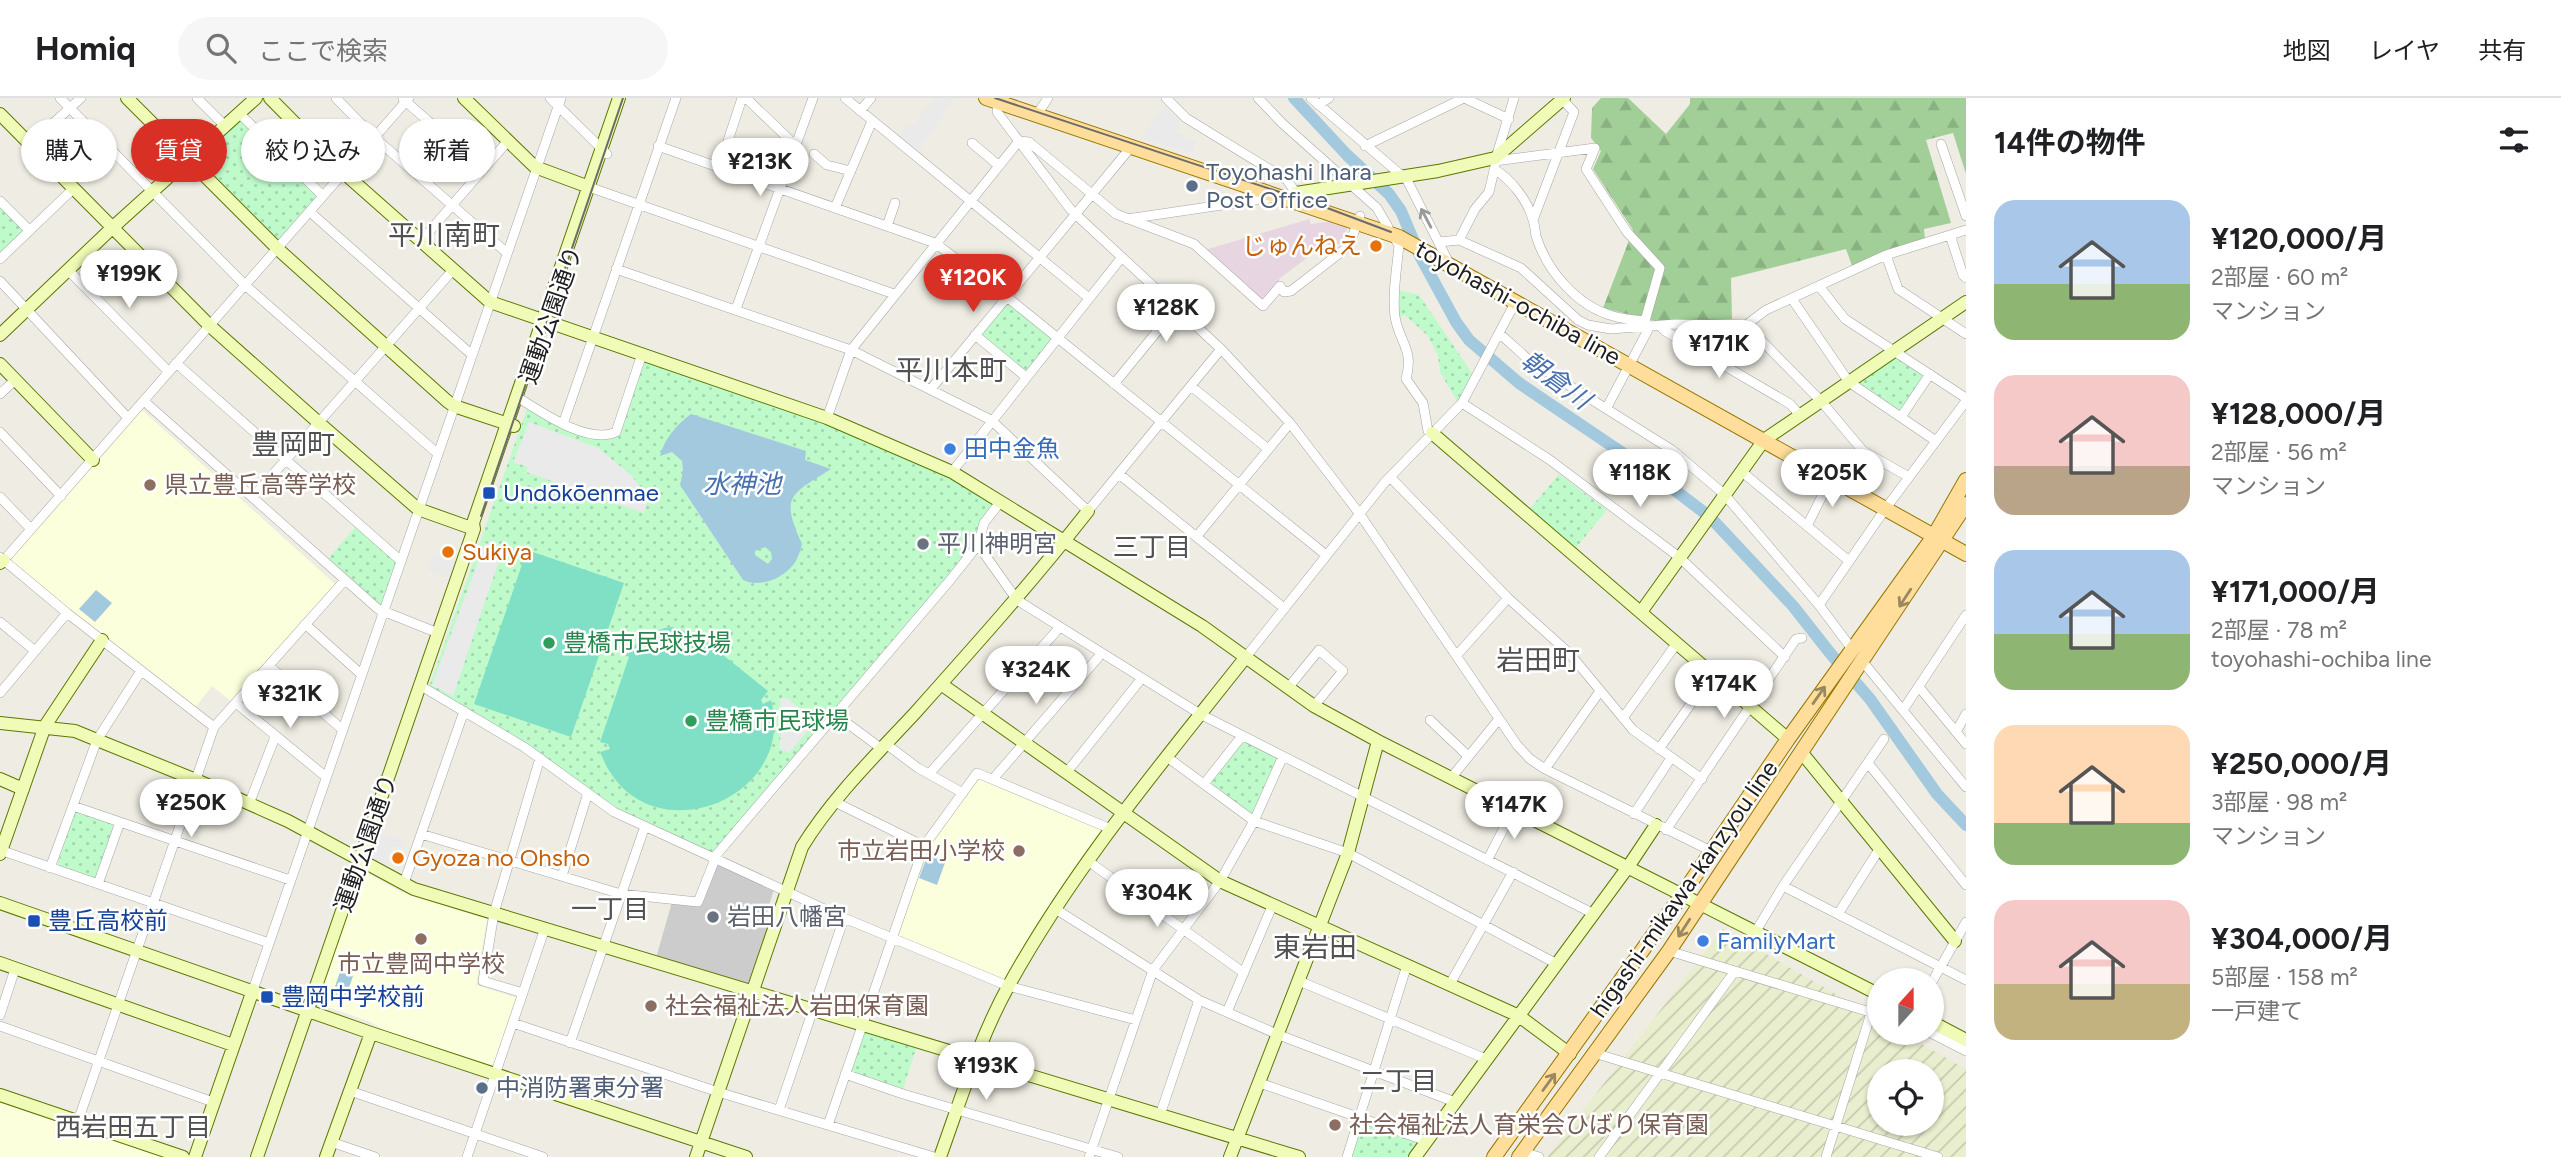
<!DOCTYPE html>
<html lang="ja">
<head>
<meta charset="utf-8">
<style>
  :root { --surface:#fff; --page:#f6f6f6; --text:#202124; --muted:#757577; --line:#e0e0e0; --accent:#d93025 }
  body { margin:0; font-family:Figtree,"Noto Sans JP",sans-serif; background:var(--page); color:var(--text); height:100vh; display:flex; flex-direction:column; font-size:26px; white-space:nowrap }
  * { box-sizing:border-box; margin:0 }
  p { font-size:23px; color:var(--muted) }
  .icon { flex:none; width:38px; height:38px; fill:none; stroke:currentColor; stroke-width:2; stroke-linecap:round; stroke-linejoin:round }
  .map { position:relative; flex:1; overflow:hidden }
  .details { display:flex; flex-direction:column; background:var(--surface); width:595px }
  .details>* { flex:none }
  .top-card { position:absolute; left:21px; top:21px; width:665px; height:63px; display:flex; gap:14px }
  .needle { width:46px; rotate:21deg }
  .controls { position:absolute; left:1867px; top:870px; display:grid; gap:14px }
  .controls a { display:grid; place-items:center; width:77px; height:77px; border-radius:50%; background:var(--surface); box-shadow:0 2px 5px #0004; font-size:35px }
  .price { position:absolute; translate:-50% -60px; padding:0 16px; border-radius:24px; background:#fff; color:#222; font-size:23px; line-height:46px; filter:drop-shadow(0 2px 4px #0008) }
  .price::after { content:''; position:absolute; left:50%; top:42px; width:21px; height:16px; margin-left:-10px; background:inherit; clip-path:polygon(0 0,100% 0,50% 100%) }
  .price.active { background:var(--accent); color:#fff }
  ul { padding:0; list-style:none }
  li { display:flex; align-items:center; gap:21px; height:175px; padding:0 28px }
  li span { display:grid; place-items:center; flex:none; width:196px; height:140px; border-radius:21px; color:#555 }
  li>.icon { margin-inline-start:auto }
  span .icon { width:84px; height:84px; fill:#fffc; stroke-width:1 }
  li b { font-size:30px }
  h2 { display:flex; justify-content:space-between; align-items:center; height:84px; padding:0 28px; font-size:30px }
  .tag { padding:0 24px; border-radius:32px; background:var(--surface); box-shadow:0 2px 5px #0004; font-size:24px; line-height:63px }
  .tag.active { background:var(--accent); color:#fff }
  header { display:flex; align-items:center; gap:42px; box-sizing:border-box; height:98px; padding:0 35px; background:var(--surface); border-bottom:2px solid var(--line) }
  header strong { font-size:33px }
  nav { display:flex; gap:38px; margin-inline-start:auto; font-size:24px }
  .search { width:490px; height:63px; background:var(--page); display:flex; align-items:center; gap:18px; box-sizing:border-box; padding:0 24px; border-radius:38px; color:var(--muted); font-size:26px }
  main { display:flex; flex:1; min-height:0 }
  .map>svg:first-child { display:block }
</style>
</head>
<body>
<header>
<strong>Homiq</strong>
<div class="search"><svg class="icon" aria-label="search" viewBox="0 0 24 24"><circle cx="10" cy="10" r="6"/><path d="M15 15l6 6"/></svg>ここで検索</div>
<nav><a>地図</a><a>レイヤ</a><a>共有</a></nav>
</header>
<main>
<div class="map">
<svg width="1966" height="1059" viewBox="0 0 1966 1059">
  <defs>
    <pattern id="farmland-furrows" width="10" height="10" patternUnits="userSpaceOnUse" patternTransform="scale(1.75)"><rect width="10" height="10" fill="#e8eece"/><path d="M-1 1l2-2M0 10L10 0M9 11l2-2" fill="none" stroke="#c7ccb0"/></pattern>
    <pattern id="forest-firs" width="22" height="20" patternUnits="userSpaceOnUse" patternTransform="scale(1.75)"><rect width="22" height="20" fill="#a1cf97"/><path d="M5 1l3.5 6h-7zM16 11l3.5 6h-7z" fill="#8ab182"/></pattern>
    <pattern id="park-dots" width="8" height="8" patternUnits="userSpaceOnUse" patternTransform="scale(1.75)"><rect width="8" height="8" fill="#bffacb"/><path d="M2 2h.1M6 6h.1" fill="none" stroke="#a4d6ae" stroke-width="1.8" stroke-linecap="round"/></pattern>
  </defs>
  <rect width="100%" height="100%" fill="#efede3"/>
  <path fill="#fbffdc" d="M142,312L335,486L232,604L212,588L194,611L7,463Z
    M979,679L1104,731L1007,881L1003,883L898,841L896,837L927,747Z
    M360,771L399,793L487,821L476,887L517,900L494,969L386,933L368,923L316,905Z
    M0,1001L166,1059H0Z"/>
  <path fill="#ccc" d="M715,765L774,791L764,825L769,828L748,885L746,886L656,860L672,804L701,807Z"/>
  <path fill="#e8d5e2" d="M1309,121L1311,126L1341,122L1349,125L1342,144L1332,151L1327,145L1279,181L1280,185L1263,202L1205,152Z"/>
  <path fill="url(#farmland-furrows)" fill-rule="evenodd" d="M1723,831L1879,921L1880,934L1902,935L1966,971V1059H1547ZM1880,973H1932V1026H1880Z"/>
  <path fill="url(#forest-firs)" d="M1601,0H1628L1666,36L1690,6V0H1966V76L1953,35L1926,42L1951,125L1924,131L1925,141L1852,168L1846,151L1731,180L1732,221L1659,224L1603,210L1633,132L1593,71L1601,53L1591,40L1592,10Z"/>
  <path fill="url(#park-dots)" d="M239,20L318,97L279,144L195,63Z
    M0,106L24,130V134L0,157Z
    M1398,192L1419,197L1472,275L1458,305L1440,274L1438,258L1428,238L1405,217L1398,221Z
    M1004,202L1052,237V245L1026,279L975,237Z
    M1895,251L1930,276L1901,319L1849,284Z
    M642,256L827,320L1001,403L985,425L978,447L715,760L614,714L429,589L527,311L586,336H611Z
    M1559,376L1607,412L1575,451L1528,413Z
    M356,428L397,463L381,508L328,461Z
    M1243,642L1280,660L1251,718L1208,686Z
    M75,713L115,727L97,781L57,768Z
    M864,931L917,948L903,991L850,975Z
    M1362,1024L1417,1042L1419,1047L1410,1059H1350Z"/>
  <path fill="#7fe0c6" d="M527,452L624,485L571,639L474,606Z
    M672,529L698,537L768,593L761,602L763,606L771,602C797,698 660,754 610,674C606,668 603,661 600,654L610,651L608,646L600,644L629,559L627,558C639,540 651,532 672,529Z"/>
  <path fill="#eaeaea" d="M936,0H955L918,54L899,38L909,25L913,27L930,4L933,5Z
    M1165,8L1181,23L1176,33L1196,44L1193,56L1140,40Z
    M529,324L598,350L630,376L646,396L647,405L644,415L526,374L528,369L513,364Z
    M485,445L503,451L453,598L432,587Z
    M433,455L455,463L449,480L427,472Z
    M780,600L788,601L815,624L789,655L779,650L782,627Z
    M379,735L405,742L402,750L393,748L385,771L370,764Z"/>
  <path fill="#a3c9de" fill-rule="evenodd" d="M691,316L806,353L805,362L831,371C790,397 780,398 802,446C800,453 798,461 793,467C782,481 759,490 743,482L680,387L683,373L682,363L672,354L660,358C664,341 677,326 691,316ZM765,449L771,454L772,461L768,466L755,457V453Z
    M96,492L112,505L95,524L79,511Z
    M928,756L946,762L937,787L919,780Z
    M340,874L353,878L344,904L331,900Z"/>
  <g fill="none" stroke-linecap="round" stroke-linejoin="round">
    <path stroke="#a3c9de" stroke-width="12" d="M1294,0L1347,57L1389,96L1401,113L1420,158L1456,224L1469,242L1519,285L1655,377L1710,419L1793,508L1830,555L1870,601L1937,696L1966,727"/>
    <defs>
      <path id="street" d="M60,0L245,187L438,356
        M197,0L225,28
        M336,0L375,40L507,155
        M550,0L607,56
        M746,0L795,47
        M845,0L1089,200
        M1166,0L1186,20L1287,82L1296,95H1293
        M1258,0L1282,25L1377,110L1388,129
        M1311,0L1407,82L1449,165
        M1464,0L1509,21
        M1514,0L1495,63L1595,50L1586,71L1627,134L1660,170L1645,223
        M403,1L483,71
        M998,1L997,14L1071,112L1221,251L1290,325L1359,415L1517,647L1530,661L1545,671L1711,753
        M1318,7L1329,0
        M860,13L871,0
        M239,15L323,98
        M1036,18L1048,0
        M972,45L998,67
        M30,46L81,0
        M1941,46L1966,118
        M658,48L935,145L1007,199L1326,457
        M1365,48L1464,0
        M814,56L827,67L851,73
        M719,70L742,0
        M1494,71C1511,81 1528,103 1533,122C1535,127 1535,133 1536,138C1547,173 1577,208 1613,218C1623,221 1635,222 1645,223L1649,230L1607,309
        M589,89L894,196
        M0,103L29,132
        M835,110L872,23
        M310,114L471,256
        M1127,121L1276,99
        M1533,122L1574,14L1562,1
        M887,128L895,105
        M1950,137L1963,177L1966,180
        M1394,139L1399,147C1397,170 1392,196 1395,219C1400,246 1414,251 1406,281L1423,305L1428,333L1432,335
        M1459,142L1475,111L1489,94L1495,68
        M421,143L507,44
        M1439,144L1459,142L1521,170L1578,222L1588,227L1611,231L1675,226L1746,227L1766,212L1886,157L1966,132
        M1886,157L1898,191L1966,236
        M0,161L74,90
        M616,171L851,252L991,322L1088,413L1221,251
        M68,172L168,273
        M0,183L128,320
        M1819,188L1845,221L1966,300
        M1792,201L1849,284L1936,343
        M736,211L813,0
        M1746,227L1821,303L1863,353L1909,379
        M1660,228L1665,233L1790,306L1800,317
        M1499,235L1530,263L1672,352L1724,396L1819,507L1852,551
        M975,237L1026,279
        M176,265L401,463
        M1114,286L1177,209
        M1191,288L1268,351
        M931,291L1131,49
        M0,296L15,282
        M517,299C542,314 587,347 616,334L642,256
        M144,303L378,511L438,535
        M1462,305L1550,362L1679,459L1785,559
        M1901,319L1930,276
        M827,320L851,252L1019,43L1029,44L1116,116L1194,146L1263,208L1280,188L1284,194L1291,193L1345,151L1350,145L1360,118
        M563,326L676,0
        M0,334L61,398
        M1741,373L1849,463
        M952,374L1122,159
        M1119,376L1284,510
        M1391,380L1508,500L1570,556L1633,632L1702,681
        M0,399L31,431
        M253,399L453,172
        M1807,428L1831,380
        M1197,438L1290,325
        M978,447L1017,502L1200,616L1594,816
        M0,459L67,515L214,629
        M4,462L409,0
        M1819,507L1886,410L1966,303
        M0,524L35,553
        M305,526L362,577
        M1457,557L1508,500
        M1245,560L1385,384L1462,305L1516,203
        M1863,564L1966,689
        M269,568L343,632
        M421,588L524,649L614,714L844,820L1008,888L1136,922
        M1919,589L1966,646
        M1288,590L1319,552L1343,573L1314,608
        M0,595L67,515
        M236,605L326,679
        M1903,612L1966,517
        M836,617L882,651
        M1623,620L1677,545
        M1430,622L1468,658
        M1956,634L1966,616
        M886,646L918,670L963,695
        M1659,651L1712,576
        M1167,659L1254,723L1348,755L1557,866
        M1868,665L1966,787
        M1545,671L1600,593
        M1067,674L1142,580
        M929,676L1060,529
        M1451,680L1499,621
        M993,681L1102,555
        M1204,686L1242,638
        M835,704L924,748
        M249,706L275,639
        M73,708L290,782
        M1634,716L1671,660
        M1666,732L1796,541L1802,540
        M421,736L621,796L698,804L717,756L951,481L978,447L984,425L1001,403
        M0,752L269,845
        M1488,761L1513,712
        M1088,763L1244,875
        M50,770L97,642L141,573
        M562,778L588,695
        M404,785L464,613
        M98,786L120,724
        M1783,788L1966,882
        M1054,810L1199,902L1279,937L1455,1004
        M1838,816L1880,750
        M1756,833L1783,788L1884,641
        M1669,853L1880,917
        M1299,883L1486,961
        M1932,884L1966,824
        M1450,886L1513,774
        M253,892L561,0
        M523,895L483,883L494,815L540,660
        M1227,914L1273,806
        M0,917L15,871
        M513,925L718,994L934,1059
        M0,928L213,1004
        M1929,934L1966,953
        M570,945L645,728
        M1594,955L1938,1059
        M845,976L903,996L1118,1059
        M1260,985L1427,1043
        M350,993L543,1059
        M779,1012L844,820
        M1160,1017L1199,902
        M78,1023L214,629L345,482
        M828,1027L924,748L977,675L1111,731
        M331,1044L375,1059
        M1523,1054L1539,1059
        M467,1059L545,830
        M1089,1059L1153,872L1220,783L1254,723L1283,658
        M1347,1059L1407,867
        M1599,1059L1735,873
        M1826,1059L1877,896"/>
      <path id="secondary" d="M127,0L280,153L447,303L454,308L514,328
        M270,0L344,75L490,204L827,320L952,374L1202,528L1314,608L1378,643L1880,897
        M464,0L535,69L589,89
        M0,16L210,228L319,325L418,411L474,431
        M1296,95L1438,73L1495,60L1564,0
        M0,237L112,130L256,0
        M0,266L93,362
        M1432,335L1788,641
        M0,465L4,462
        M1641,514L1764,342L1966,204
        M941,586L1220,783L1519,918L1570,956
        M0,625L75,633L97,642L196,682L288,723L414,791L1299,1059
        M1802,655L1955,843
        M0,681L23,691
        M0,756L45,628L102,542
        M0,805L371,935L746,1059
        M0,865L233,947
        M1932,924L1966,942
        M0,997L183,1059
        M195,1059L253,892
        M257,1059L474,431L473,425L619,0
        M326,1059L371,935
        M696,1059L802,749C832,700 876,657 915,615C974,549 1033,483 1088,413
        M940,1059C961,1001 979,941 1009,887C1074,769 1162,665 1245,560
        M1230,1059L1348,755L1378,643
        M1415,1059L1628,769L1656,727"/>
      <path id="primary" d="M986,0L1399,139L1966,456
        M1494,1059L1682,797L1788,641L1934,438L1966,382
        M1519,1059L1669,853L1966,406"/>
    </defs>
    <use href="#street" stroke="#a5a5a5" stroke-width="10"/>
    <use href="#secondary" stroke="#5d7703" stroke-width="14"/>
    <use href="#primary" stroke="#977700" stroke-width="16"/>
    <use href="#street" stroke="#fff" stroke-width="9"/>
    <use href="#secondary" stroke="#effbb6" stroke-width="12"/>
    <use href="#primary" stroke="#fede9a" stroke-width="14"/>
    <path stroke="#6c6c6c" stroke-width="2" d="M995,0L1322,108L1391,134
      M481,418L623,0"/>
  </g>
  <defs><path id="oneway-shaft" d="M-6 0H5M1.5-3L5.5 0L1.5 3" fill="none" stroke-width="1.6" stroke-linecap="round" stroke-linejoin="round" transform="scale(1.75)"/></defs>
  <use stroke="#9a9a9a" href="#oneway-shaft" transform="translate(1426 120) rotate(-118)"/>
  <g stroke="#998862">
    <use href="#oneway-shaft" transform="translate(1905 500) rotate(123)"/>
    <use href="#oneway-shaft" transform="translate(1819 597) rotate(-55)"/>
    <use href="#oneway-shaft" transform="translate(1684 830) rotate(123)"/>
    <use href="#oneway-shaft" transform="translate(1549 984) rotate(-54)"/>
  </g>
  <g fill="#5c6f8a" stroke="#fff" stroke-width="2.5">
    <circle cx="1192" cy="88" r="7"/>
    <circle cx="482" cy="990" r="7"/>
  </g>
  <g fill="#e8710a" stroke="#fff" stroke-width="2.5">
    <circle cx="1376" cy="148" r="7"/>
    <circle cx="448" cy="454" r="7"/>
    <circle cx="398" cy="760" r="7"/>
  </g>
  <g fill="#3f7fe0" stroke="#fff" stroke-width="2.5">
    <circle cx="950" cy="351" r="7"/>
    <circle cx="1703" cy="843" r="7"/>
  </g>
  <g fill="#8d6e63" stroke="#fff" stroke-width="2.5">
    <circle cx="150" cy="387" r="7"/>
    <circle cx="1019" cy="753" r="7"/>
    <circle cx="421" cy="841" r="7"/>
    <circle cx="651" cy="908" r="7"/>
    <circle cx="1335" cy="1027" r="7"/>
  </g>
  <g fill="#1a4fb4" stroke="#fff" stroke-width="2.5">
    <rect x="482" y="388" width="14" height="14" rx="3.5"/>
    <rect x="27" y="816" width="14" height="14" rx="3.5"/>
    <rect x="260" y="892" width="14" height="14" rx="3.5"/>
  </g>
  <g fill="#6b7280" stroke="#fff" stroke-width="2.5">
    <circle cx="923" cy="446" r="7"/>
    <circle cx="713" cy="819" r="7"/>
  </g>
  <g fill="#2e9e5b" stroke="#fff" stroke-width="2.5">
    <circle cx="549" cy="545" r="7"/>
    <circle cx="691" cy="623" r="7"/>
  </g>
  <g text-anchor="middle" stroke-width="5" stroke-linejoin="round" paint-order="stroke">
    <g font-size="24" fill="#4e5e75" stroke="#fff" text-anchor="start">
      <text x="1206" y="82">Toyohashi Ihara<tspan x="1206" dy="28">Post Office</tspan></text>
      <text x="496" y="998">中消防署東分署</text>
    </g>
    <g font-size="24" fill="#c56008" stroke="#fff" text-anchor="start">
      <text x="1362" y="156" text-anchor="end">じゅんねえ</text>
      <text x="462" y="462">Sukiya</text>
      <text x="412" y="768">Gyoza no Ohsho</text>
    </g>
    <g font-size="24" fill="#1e1e1e" stroke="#fff">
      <text transform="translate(1518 205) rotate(29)" y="8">toyohashi-ochiba line</text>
      <text transform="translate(551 217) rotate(-71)" y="8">運動公園通り</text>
      <text transform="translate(366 745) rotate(-71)" y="8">運動公園通り</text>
      <text transform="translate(1684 791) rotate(-55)" y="8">higashi-mikawa-kanzyou line</text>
    </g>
    <g font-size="24" fill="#366cbe" stroke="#fff" text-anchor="start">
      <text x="964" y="359">田中金魚</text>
      <text x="1717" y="851">FamilyMart</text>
    </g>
    <g font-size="24" fill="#785e54" stroke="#fff" text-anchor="start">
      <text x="164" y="395">県立豊丘高等学校</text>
      <text x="1005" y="761" text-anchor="end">市立岩田小学校</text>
      <text x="421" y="874" text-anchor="middle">市立豊岡中学校</text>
      <text x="665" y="916">社会福祉法人岩田保育園</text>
      <text x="1349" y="1035">社会福祉法人育栄会ひばり保育園</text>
    </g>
    <g font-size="24" fill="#164399" stroke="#fff" text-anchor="start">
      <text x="503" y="403">Undōkōenmae</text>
      <text x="48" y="831">豊丘高校前</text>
      <text x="281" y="907">豊岡中学校前</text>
    </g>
    <g font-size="24" fill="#5b616d" stroke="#fff" text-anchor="start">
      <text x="937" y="454">平川神明宮</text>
      <text x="727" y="827">岩田八幡宮</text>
    </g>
    <g font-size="24" fill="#27864d" stroke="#fff" text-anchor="start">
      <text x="563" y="553">豊橋市民球技場</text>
      <text x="705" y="631">豊橋市民球場</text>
    </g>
    <g font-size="26" font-style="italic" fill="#4870af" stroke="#fff">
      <text transform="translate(1556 282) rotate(36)" y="9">朝倉川</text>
      <text x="742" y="395">水神池</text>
    </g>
    <g font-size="26" fill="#515151" stroke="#fff">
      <text x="1152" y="458">三丁目</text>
      <text x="610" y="820">一丁目</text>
      <text x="1398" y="992">二丁目</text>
      <text x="133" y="1038">西岩田五丁目</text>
    </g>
    <g font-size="28" fill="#515151" stroke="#fff">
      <text x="444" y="147">平川南町</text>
      <text x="951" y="282">平川本町</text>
      <text x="293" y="356">豊岡町</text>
      <text x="1538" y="572">岩田町</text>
      <text x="1315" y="859">東岩田</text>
    </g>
  </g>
</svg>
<div class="controls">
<a><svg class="needle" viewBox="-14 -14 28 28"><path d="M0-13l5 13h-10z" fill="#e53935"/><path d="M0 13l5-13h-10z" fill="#757577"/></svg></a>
<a><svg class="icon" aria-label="locate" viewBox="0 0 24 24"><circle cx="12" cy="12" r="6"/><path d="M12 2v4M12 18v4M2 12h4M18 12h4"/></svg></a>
</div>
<b class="price" style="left:760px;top:100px">¥213K</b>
<b class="price" style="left:129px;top:212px">¥199K</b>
<b class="price active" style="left:973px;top:216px">¥120K</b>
<b class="price" style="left:1166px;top:246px">¥128K</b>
<b class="price" style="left:1719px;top:282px">¥171K</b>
<b class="price" style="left:1640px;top:411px">¥118K</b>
<b class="price" style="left:1832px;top:411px">¥205K</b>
<b class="price" style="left:1036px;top:608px">¥324K</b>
<b class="price" style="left:1724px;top:622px">¥174K</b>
<b class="price" style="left:290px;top:632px">¥321K</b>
<b class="price" style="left:191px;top:741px">¥250K</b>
<b class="price" style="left:1514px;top:743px">¥147K</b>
<b class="price" style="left:1157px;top:831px">¥304K</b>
<b class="price" style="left:986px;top:1004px">¥193K</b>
<div class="top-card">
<a class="tag">購入</a>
<a class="tag active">賃貸</a>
<a class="tag">絞り込み</a>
<a class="tag">新着</a>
</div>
</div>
<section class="details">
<h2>14件の物件<svg class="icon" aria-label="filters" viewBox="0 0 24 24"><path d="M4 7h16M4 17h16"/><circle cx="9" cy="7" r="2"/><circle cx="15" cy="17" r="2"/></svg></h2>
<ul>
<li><span style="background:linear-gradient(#a9c7e8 60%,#8fb573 0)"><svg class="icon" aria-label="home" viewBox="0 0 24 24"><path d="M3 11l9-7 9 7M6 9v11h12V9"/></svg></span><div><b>¥120,000/月</b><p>2部屋 · 60 m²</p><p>マンション</p></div></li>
<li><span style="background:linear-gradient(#f6c9c9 65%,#b9a48a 0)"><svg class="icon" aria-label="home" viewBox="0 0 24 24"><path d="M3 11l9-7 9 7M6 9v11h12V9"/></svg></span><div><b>¥128,000/月</b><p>2部屋 · 56 m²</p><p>マンション</p></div></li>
<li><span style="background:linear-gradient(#a9c7e8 60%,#8fb573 0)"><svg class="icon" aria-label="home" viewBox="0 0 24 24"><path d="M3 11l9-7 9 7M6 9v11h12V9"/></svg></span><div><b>¥171,000/月</b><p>2部屋 · 78 m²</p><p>toyohashi-ochiba line</p></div></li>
<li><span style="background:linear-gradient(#ffd9b3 70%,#8fb573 0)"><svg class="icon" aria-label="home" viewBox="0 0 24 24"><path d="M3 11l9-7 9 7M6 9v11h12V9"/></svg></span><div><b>¥250,000/月</b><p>3部屋 · 98 m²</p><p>マンション</p></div></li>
<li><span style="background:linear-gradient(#f6c9c9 60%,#c2b280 0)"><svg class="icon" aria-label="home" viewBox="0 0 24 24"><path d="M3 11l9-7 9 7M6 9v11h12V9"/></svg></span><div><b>¥304,000/月</b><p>5部屋 · 158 m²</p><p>一戸建て</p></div></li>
</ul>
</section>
</main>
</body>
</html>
